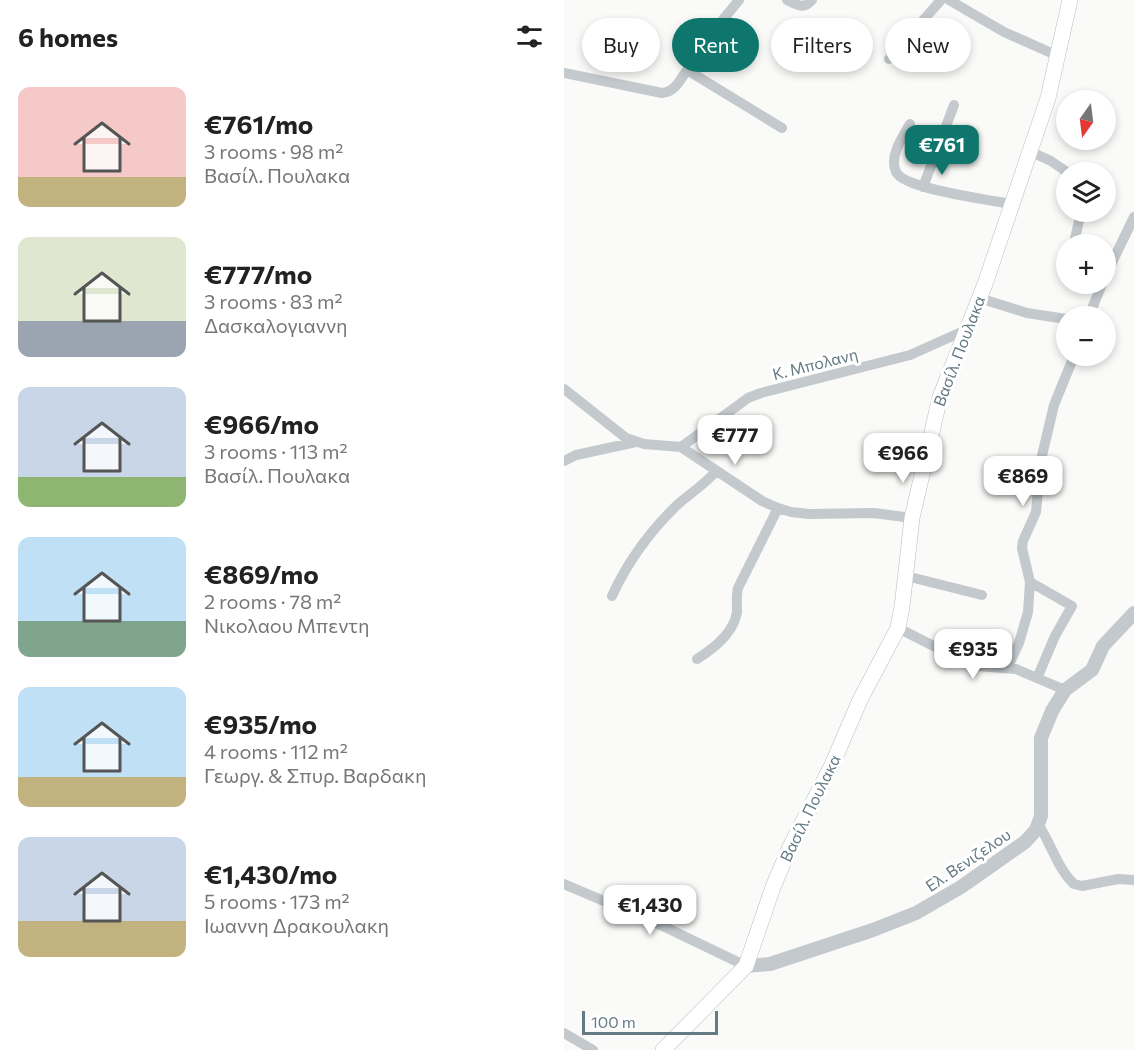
<!DOCTYPE html>
<html lang="en">
<head>
<meta charset="utf-8">
<style>
  :root { --surface:#fff; --page:#f6f6f6; --text:#222; --muted:#767676; --accent:#0f766e }
  body { margin:0; font-family:Commissioner,sans-serif; background:var(--page); color:var(--text); height:100vh; display:flex; flex-direction:column; font-size:22px; white-space:nowrap }
  * { box-sizing:border-box; margin:0 }
  p { font-size:20px; color:var(--muted) }
  .icon { flex:none; width:33px; height:33px; fill:none; stroke:currentColor; stroke-width:2; stroke-linecap:round; stroke-linejoin:round }
  .map { position:relative; flex:1; overflow:hidden }
  .side { display:flex; flex-direction:column; background:var(--surface); width:564px }
  .side>* { flex:none }
  .hud { position:absolute; left:18px; top:18px; width:462px; height:54px; display:flex; gap:12px }
  .needle { width:39px; rotate:194deg }
  .controls { position:absolute; left:492px; top:90px; display:grid; gap:12px }
  .controls a { display:grid; place-items:center; width:60px; height:60px; border-radius:50%; background:var(--surface); box-shadow:0 3px 9px #0003; font-size:30px }
  .scale { position:absolute; left:18px; bottom:15px; width:136px; box-sizing:border-box; padding-left:6px; border:3px solid #647a84; border-top:0; font-size:16px; line-height:21px; white-space:nowrap; color:#647a84; -webkit-text-stroke:4px #fff; paint-order:stroke }
  .price { position:absolute; translate:-50% -51px; padding:0 14px; border-radius:12px; background:#fff; color:#222; font-size:20px; line-height:39px; filter:drop-shadow(0 2px 3px #0008) }
  .price::after { content:''; position:absolute; left:50%; top:36px; width:18px; height:14px; margin-left:-9px; background:inherit; clip-path:polygon(0 0,100% 0,50% 100%) }
  .price.selected { background:var(--accent); color:#fff }
  ul { padding:0; list-style:none }
  li { display:flex; align-items:center; gap:18px; height:150px; padding:0 18px }
  li span { display:grid; place-items:center; flex:none; width:168px; height:120px; border-radius:12px; color:#555 }
  li>.icon { margin-inline-start:auto }
  span .icon { width:72px; height:72px; fill:#fffc; stroke-width:1 }
  li b { font-size:26px }
  h2 { display:flex; justify-content:space-between; align-items:center; height:72px; padding:0 18px; font-size:26px }
  .chip { padding:0 21px; border-radius:27px; background:var(--surface); box-shadow:0 3px 9px #0003; font-size:21px; line-height:54px }
  .chip.selected { background:var(--accent); color:#fff }
  main { display:flex; flex:1; min-height:0 }
  .map>svg:first-child { display:block }
</style>
</head>
<body>
<main>
<section class="side">
<h2>6 homes<svg class="icon" aria-label="filters" viewBox="0 0 24 24"><path d="M4 7h16M4 17h16"/><circle cx="9" cy="7" r="2"/><circle cx="15" cy="17" r="2"/></svg></h2>
<ul>
<li><span style="background:linear-gradient(#f6c9c9 75%,#c2b280 0)"><svg class="icon" aria-label="home" viewBox="0 0 24 24"><path d="M3 11l9-7 9 7M6 9v11h12V9"/></svg></span><div><b>€761/mo</b><p>3 rooms · 98 m²</p><p>Βασίλ. Πουλακα</p></div></li>
<li><span style="background:linear-gradient(#dfe7d0 70%,#9aa5b1 0)"><svg class="icon" aria-label="home" viewBox="0 0 24 24"><path d="M3 11l9-7 9 7M6 9v11h12V9"/></svg></span><div><b>€777/mo</b><p>3 rooms · 83 m²</p><p>Δασκαλογιαννη</p></div></li>
<li><span style="background:linear-gradient(#c9d6e8 75%,#8fb573 0)"><svg class="icon" aria-label="home" viewBox="0 0 24 24"><path d="M3 11l9-7 9 7M6 9v11h12V9"/></svg></span><div><b>€966/mo</b><p>3 rooms · 113 m²</p><p>Βασίλ. Πουλακα</p></div></li>
<li><span style="background:linear-gradient(#bfe0f5 70%,#7fa58c 0)"><svg class="icon" aria-label="home" viewBox="0 0 24 24"><path d="M3 11l9-7 9 7M6 9v11h12V9"/></svg></span><div><b>€869/mo</b><p>2 rooms · 78 m²</p><p>Νικολαου Μπεντη</p></div></li>
<li><span style="background:linear-gradient(#bfe0f5 75%,#c2b280 0)"><svg class="icon" aria-label="home" viewBox="0 0 24 24"><path d="M3 11l9-7 9 7M6 9v11h12V9"/></svg></span><div><b>€935/mo</b><p>4 rooms · 112 m²</p><p>Γεωργ. &amp; Σπυρ. Βαρδακη</p></div></li>
<li><span style="background:linear-gradient(#c9d6e8 70%,#c2b280 0)"><svg class="icon" aria-label="home" viewBox="0 0 24 24"><path d="M3 11l9-7 9 7M6 9v11h12V9"/></svg></span><div><b>€1,430/mo</b><p>5 rooms · 173 m²</p><p>Ιωαννη Δρακουλακη</p></div></li>
</ul>
</section>
<div class="map">
<svg width="570" height="1050" viewBox="0 0 570 1050">
  <rect width="100%" height="100%" fill="#fafaf8"/>
  <g fill="none" stroke-linecap="round" stroke-linejoin="round">
    <defs>
      <path id="secondary" d="M99,1050L182,966L209,887L226,847L268,765L296,700L334,628L338,607L348,518L376,397L421,284L484,98L506,0"/>
    </defs>
    <use href="#secondary" stroke="#b5bdc1" stroke-width="16"/>
    <path stroke="#c3c9cc" stroke-width="10" d="M223,0C233,5 240,10 248,0
      M385,0L440,32L494,56
      M325,59L377,0
      M123,70L153,27L175,0
      M0,73L98,93C111,92 116,80 123,70L218,128
      M346,124C338,138 325,156 332,172C340,189 426,200 447,204
      M465,151L487,161L503,172
      M359,187L390,105
      M510,243L517,212
      M542,275L570,217
      M415,298L463,313L502,319
      M525,316L538,284
      M0,389L62,438L80,444L117,447L198,501L214,508L227,512L245,514L310,513L348,518
      M117,447L184,398L197,393L346,355L402,330
      M0,461L12,455L72,442
      M342,576L418,595
      M466,582L508,606L491,636L474,676
      M48,596C63,563 84,534 110,508C123,495 141,485 152,471
      M334,628L403,663L413,666L452,669L501,690
      M133,659C149,649 170,632 173,612C173,603 172,596 174,588L214,508
      M443,668L455,643L464,612L466,582L458,548L459,541L472,512L477,460L490,405L510,356
      M474,824C487,843 493,868 510,884L518,886L554,879L570,880
      M0,884L103,928L182,966
      M0,1033L29,1050"/>
    <path stroke="#c3c9cc" stroke-width="14" d="M182,966L206,964L309,930L352,913L397,887L461,842L472,830L477,816V738L488,711L501,690L528,670L539,646L570,613"/>
    <use href="#secondary" stroke="#fff" stroke-width="15"/>
  </g>
  <g text-anchor="middle" stroke-width="6" stroke-linejoin="round" paint-order="stroke">
    <g font-size="16" fill="#647a84" stroke="#fff">
      <text transform="translate(395 351) rotate(-69)" y="6">Βασίλ. Πουλακα</text>
      <text transform="translate(251 364) rotate(-14)" y="6">Κ. Μπολανη</text>
      <text transform="translate(246 808) rotate(-64)" y="6">Βασίλ. Πουλακα</text>
      <text transform="translate(404 860) rotate(-34)" y="6">Ελ. Βενιζελου</text>
    </g>
  </g>
</svg>
<div class="controls">
<a><svg class="needle" viewBox="-14 -14 28 28"><path d="M0-13l5 13h-10z" fill="#e53935"/><path d="M0 13l5-13h-10z" fill="#767676"/></svg></a>
<a><svg class="icon" aria-label="layers" viewBox="0 0 24 24"><path d="M12 4l9 5-9 5-9-5zM3 14l9 5 9-5"/></svg></a>
<a>+</a>
<a>−</a>
</div>
<div class="scale">100 m</div>
<b class="price selected" style="left:378px;top:176px">€761</b>
<b class="price" style="left:171px;top:466px">€777</b>
<b class="price" style="left:339px;top:484px">€966</b>
<b class="price" style="left:459px;top:507px">€869</b>
<b class="price" style="left:409px;top:680px">€935</b>
<b class="price" style="left:86px;top:936px">€1,430</b>
<div class="hud">
<a class="chip">Buy</a>
<a class="chip selected">Rent</a>
<a class="chip">Filters</a>
<a class="chip">New</a>
</div>
</div>
</main>
</body>
</html>
